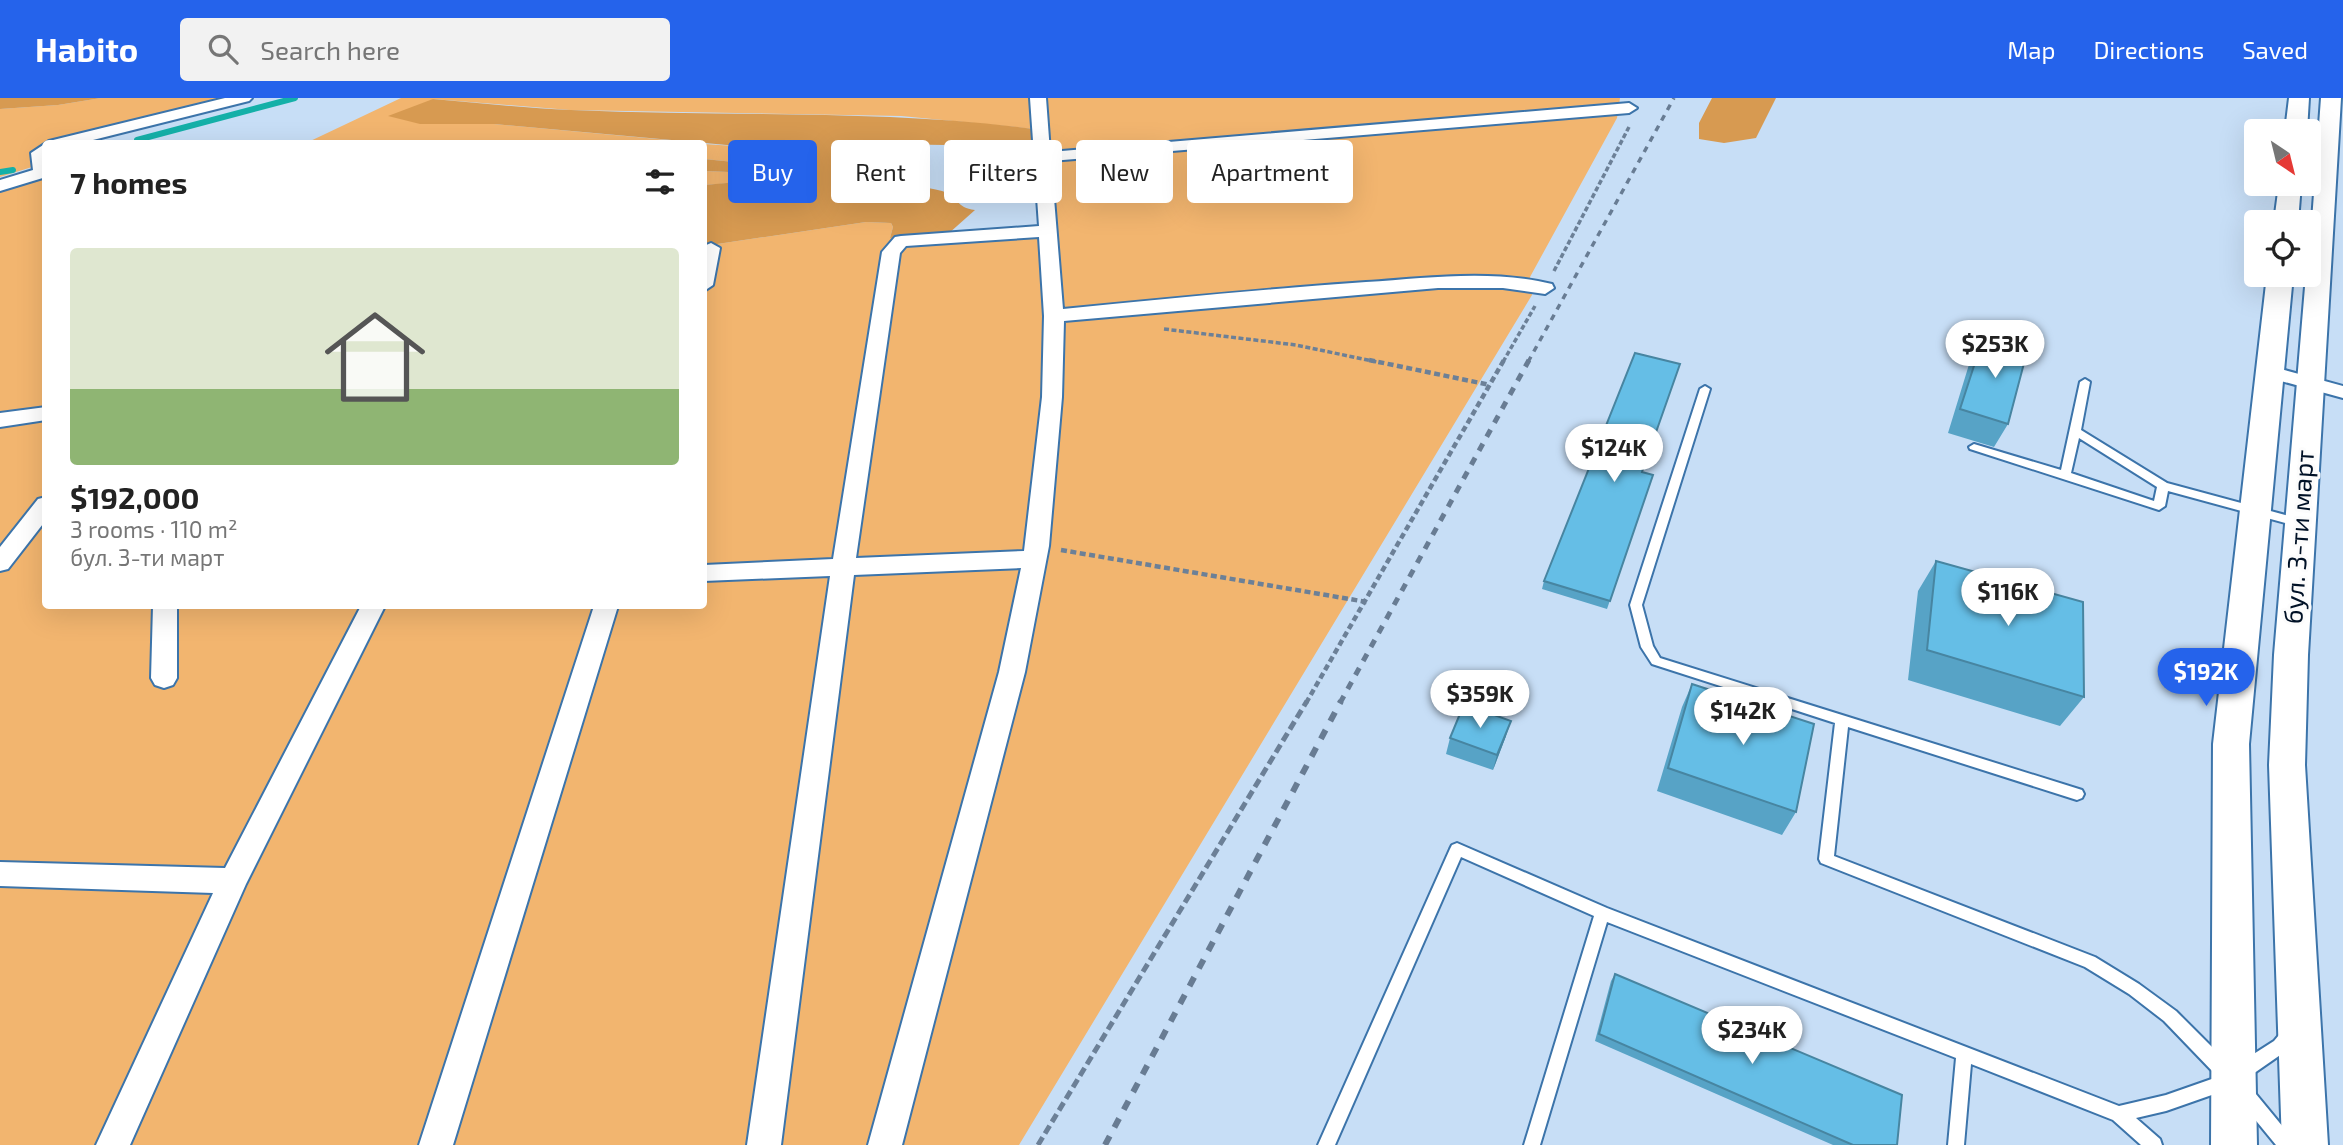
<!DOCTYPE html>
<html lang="en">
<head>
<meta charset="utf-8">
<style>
  :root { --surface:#fff; --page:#f2f2f2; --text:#222; --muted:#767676; --accent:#2563eb }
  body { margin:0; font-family:"Exo 2",sans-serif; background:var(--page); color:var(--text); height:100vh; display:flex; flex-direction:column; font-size:26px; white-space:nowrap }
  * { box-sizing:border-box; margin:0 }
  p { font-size:23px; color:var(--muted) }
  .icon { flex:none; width:38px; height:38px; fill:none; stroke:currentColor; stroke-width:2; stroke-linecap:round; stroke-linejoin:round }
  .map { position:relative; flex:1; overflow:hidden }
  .drawer { position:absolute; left:42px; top:42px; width:665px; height:469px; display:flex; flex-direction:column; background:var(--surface); border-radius:7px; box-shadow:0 7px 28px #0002 }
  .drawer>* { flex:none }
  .top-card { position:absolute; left:728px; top:42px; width:665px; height:63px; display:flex; gap:14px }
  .needle { width:46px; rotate:145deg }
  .fabs { position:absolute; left:2244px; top:21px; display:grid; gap:14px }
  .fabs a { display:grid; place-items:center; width:77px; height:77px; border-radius:7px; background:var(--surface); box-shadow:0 7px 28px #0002; font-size:35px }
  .price { position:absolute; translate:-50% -60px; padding:0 16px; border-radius:24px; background:#fff; color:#222; font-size:23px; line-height:46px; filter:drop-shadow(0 2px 4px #0008) }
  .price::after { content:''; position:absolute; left:50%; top:42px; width:21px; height:16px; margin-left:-10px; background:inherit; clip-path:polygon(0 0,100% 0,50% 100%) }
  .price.on { background:var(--accent); color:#fff }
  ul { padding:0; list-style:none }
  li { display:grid; align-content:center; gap:14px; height:371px; padding:0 28px }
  li span { display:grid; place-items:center; height:217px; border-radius:7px; color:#555 }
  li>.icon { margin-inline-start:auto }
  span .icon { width:126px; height:126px; fill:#fffc; stroke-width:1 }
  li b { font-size:30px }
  h2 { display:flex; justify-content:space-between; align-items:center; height:84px; padding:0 28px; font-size:30px }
  .chip { padding:0 24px; border-radius:7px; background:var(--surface); box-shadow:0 7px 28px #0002; font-size:24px; line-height:63px }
  .chip.on { background:var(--accent); color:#fff }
  header { display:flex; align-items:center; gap:42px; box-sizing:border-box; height:98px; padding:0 35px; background:var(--accent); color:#fff }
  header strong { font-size:33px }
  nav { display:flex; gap:38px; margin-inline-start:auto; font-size:24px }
  .search { width:490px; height:63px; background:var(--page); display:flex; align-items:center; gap:18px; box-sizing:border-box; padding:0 24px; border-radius:7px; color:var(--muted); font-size:26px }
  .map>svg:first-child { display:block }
</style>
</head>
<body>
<header>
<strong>Habito</strong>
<div class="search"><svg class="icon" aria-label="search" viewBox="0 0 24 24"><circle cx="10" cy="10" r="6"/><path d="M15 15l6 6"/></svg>Search here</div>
<nav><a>Map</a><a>Directions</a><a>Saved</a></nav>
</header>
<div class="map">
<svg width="2343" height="1047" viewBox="0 0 2343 1047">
  <rect width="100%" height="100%" fill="#c7def6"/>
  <path fill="#f2b56f" d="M101,0H231L85,45L46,46L45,65L0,79V11L58,7Z
    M401,0H1031L1035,31L901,18L570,12L433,1L420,26H494L701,45L304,46Z
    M1042,0H1620L1617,20L1530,179L1532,197L1019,1047H0V92L45,77L46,508H704V148L866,124L891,125L893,129L890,140L1040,130Z
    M704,46L749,49L776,60L734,64L704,61Z
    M704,73L754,75L761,83L704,87Z"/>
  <path fill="#d79a51" d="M0,0H101L58,7L0,11Z
    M1712,0H1776L1756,40L1724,45L1699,41V25Z
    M433,1C479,5 525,10 571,12C726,19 881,11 1035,31L1037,51L1023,48L875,46L893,80C909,87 925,89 942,93C958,98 956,110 975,112L948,136L890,140L893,129L891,125L866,124L704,148V87L761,82L754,75L704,73V61L734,64L774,60L749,49L494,26H420L388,18Z"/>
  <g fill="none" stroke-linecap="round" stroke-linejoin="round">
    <path stroke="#14b0a8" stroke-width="6" d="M137,42L295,0
      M0,74L13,72"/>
    <defs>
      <path id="lane" d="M2085,281L2090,284L2081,332L2167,385L2304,422L2306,425L2304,428L2300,429L2168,393L2165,408L2159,412L1970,351L1969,349L1974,346L2061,372L2080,284ZM2079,340L2157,389L2154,403L2071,375Z
        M1705,288L1710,291L1642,507L1653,548L1660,560L2082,692L2084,696L2082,700L2077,702L1848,629L1834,758L2095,859L2139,886L2176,913L2227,964L2229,970L2227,976L2221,978L2215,976L2164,923L2129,896L2085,869L1821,765L1819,761L1835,625L1652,566L1641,549L1630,507L1700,291Z
        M1457,745L1607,810L2119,1008L2166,997L2226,976L2232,978L2234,984L2232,990L2226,992L2166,1013L2136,1020L2160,1041L2162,1047H2141L2113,1022L1971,966L1964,1047H1948L1956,960L1607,824L1540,1047H1524L1594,818L1461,759L1335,1047H1318L1450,751L1452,747Z
        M2290,929L2296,931L2298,936L2286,953L2250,978L2244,980L2238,978L2236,972L2238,966L2274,943L2284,931Z
        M2245,988L2251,990L2293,1041L2295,1047H2276L2239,1002L2237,996L2239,990Z"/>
      <path id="street" d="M225,0H252L249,3L77,46H46V79L0,93V82L33,72L31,55L49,43Z
        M1030,0H1046L1050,54L1629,5L1637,10L1629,15L1051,63L1063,211C1164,201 1265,191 1366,184C1427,180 1491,171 1552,186L1554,190L1545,196L1503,190H1438L1064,223L1062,299L1049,448L1025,574L902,1047H868L999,574L1021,470L854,477L781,1047H747L830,478L704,483V467L833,461L882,154L895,139L901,138L1039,128ZM1039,139L1044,218L1042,299L1024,453L856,460L900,155L906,148Z
        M711,145L720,150L713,187L704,193V148Z
        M2270,268L2343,288V300L2263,278L2260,274Z
        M46,309V322L0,329V315Z
        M46,399V422L8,471L0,473V449L38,401Z
        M153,508H177V580L173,587L164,590L155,587L151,580Z
        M361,508H385L246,786L130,1047H96L213,795L0,788V764L225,770Z
        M594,508H618L453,1047H419Z"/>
      <path id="secondary" d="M2289,0H2309L2307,33H2285Z
        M2321,0H2341L2308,557L2305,667L2328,1047H2282L2269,667L2274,557L2306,177H2308Z
        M2279,86H2301L2298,124H2274Z
        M2267,177H2293L2249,646L2257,1047H2211L2213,646Z"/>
    </defs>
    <use href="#lane" stroke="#3c74aa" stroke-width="4"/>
    <use href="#street" stroke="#3c74aa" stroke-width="4"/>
    <use href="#secondary" stroke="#3c74aa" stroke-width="4"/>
    <path stroke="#6c8097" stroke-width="3.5" stroke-dasharray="5 2.5" stroke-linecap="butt" d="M1554,173L1629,29
      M1164,231L1296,247L1377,264
      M1503,264L1535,208"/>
    <path stroke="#6c8097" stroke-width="4.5" stroke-dasharray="6 3.5" stroke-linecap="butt" d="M1369,262L1490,287
      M1061,452L1367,504
      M1306,605L1504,262"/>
    <path stroke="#6c8097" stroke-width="5" stroke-dasharray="9 4.5" stroke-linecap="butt" d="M1038,1047L1307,603"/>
    <use href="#lane" fill="#fff" fill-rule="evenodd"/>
    <use href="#street" fill="#fff" fill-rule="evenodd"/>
    <use href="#secondary" fill="#fff" fill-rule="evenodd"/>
    <path stroke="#687c93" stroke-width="3.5" stroke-dasharray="6 6" stroke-linecap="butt" d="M1528,264L1674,0"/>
    <path stroke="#687c93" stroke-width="5" stroke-dasharray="8 8" stroke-linecap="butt" d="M1340,605L1529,262"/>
    <path stroke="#687c93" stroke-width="6" stroke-dasharray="10 10" stroke-linecap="butt" d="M1105,1047L1341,603"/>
  </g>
  <path fill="#57a3c6" d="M1984,237L2008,326L1994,349L1948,335L1971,260Z
    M1642,374L1653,377L1607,511L1542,491L1544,483Z
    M1936,463L2084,599L2060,628L1908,582L1918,493Z
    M1692,586L1796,714L1782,737L1657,693L1682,609Z
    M1506,638L1493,672L1446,656L1450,640Z
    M1615,876L1897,1047H1833L1595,943L1611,883Z"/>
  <path fill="#4785a1" d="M1511,623L1506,638L1493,672L1497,657Z"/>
  <path fill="#65bee6" stroke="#4785a1" stroke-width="2" d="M1984,237L2028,250L2008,326L1960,311Z
    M1635,255L1680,266L1642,374L1653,377L1610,503L1544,483Z
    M1936,463L2083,504L2084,599L1927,552Z
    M1692,586L1814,626L1796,714L1668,670Z
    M1464,606L1511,623L1497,657L1450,640Z
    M1615,876L1902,997L1897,1047H1853L1599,936Z"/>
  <g text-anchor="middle" stroke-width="6" stroke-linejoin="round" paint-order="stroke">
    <g font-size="26" fill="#001126" stroke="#fcfcfc">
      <text transform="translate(2299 439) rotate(-86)" y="9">бул. 3-ти март</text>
    </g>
  </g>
</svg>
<div class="fabs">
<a><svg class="needle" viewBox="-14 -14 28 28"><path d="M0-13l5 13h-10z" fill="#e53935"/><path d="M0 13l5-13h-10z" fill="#767676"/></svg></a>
<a><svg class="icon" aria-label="locate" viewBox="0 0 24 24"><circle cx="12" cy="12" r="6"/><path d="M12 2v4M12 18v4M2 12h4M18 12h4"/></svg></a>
</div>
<b class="price" style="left:1995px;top:282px">$253K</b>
<b class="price" style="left:1614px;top:386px">$124K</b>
<b class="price" style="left:2008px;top:530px">$116K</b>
<b class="price on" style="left:2206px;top:610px">$192K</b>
<b class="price" style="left:1480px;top:632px">$359K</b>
<b class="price" style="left:1743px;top:649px">$142K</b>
<b class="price" style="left:1752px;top:968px">$234K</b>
<div class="top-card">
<a class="chip on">Buy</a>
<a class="chip">Rent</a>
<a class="chip">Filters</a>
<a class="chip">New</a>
<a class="chip">Apartment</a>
</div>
<section class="drawer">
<h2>7 homes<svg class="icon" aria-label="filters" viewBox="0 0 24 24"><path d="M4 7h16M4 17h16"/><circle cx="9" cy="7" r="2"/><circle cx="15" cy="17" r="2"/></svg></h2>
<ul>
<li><span style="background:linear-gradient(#dfe7d0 65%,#8fb573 0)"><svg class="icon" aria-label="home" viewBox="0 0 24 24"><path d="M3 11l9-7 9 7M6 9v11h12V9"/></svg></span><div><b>$192,000</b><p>3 rooms · 110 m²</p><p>бул. 3-ти март</p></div></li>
</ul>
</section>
</div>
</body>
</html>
